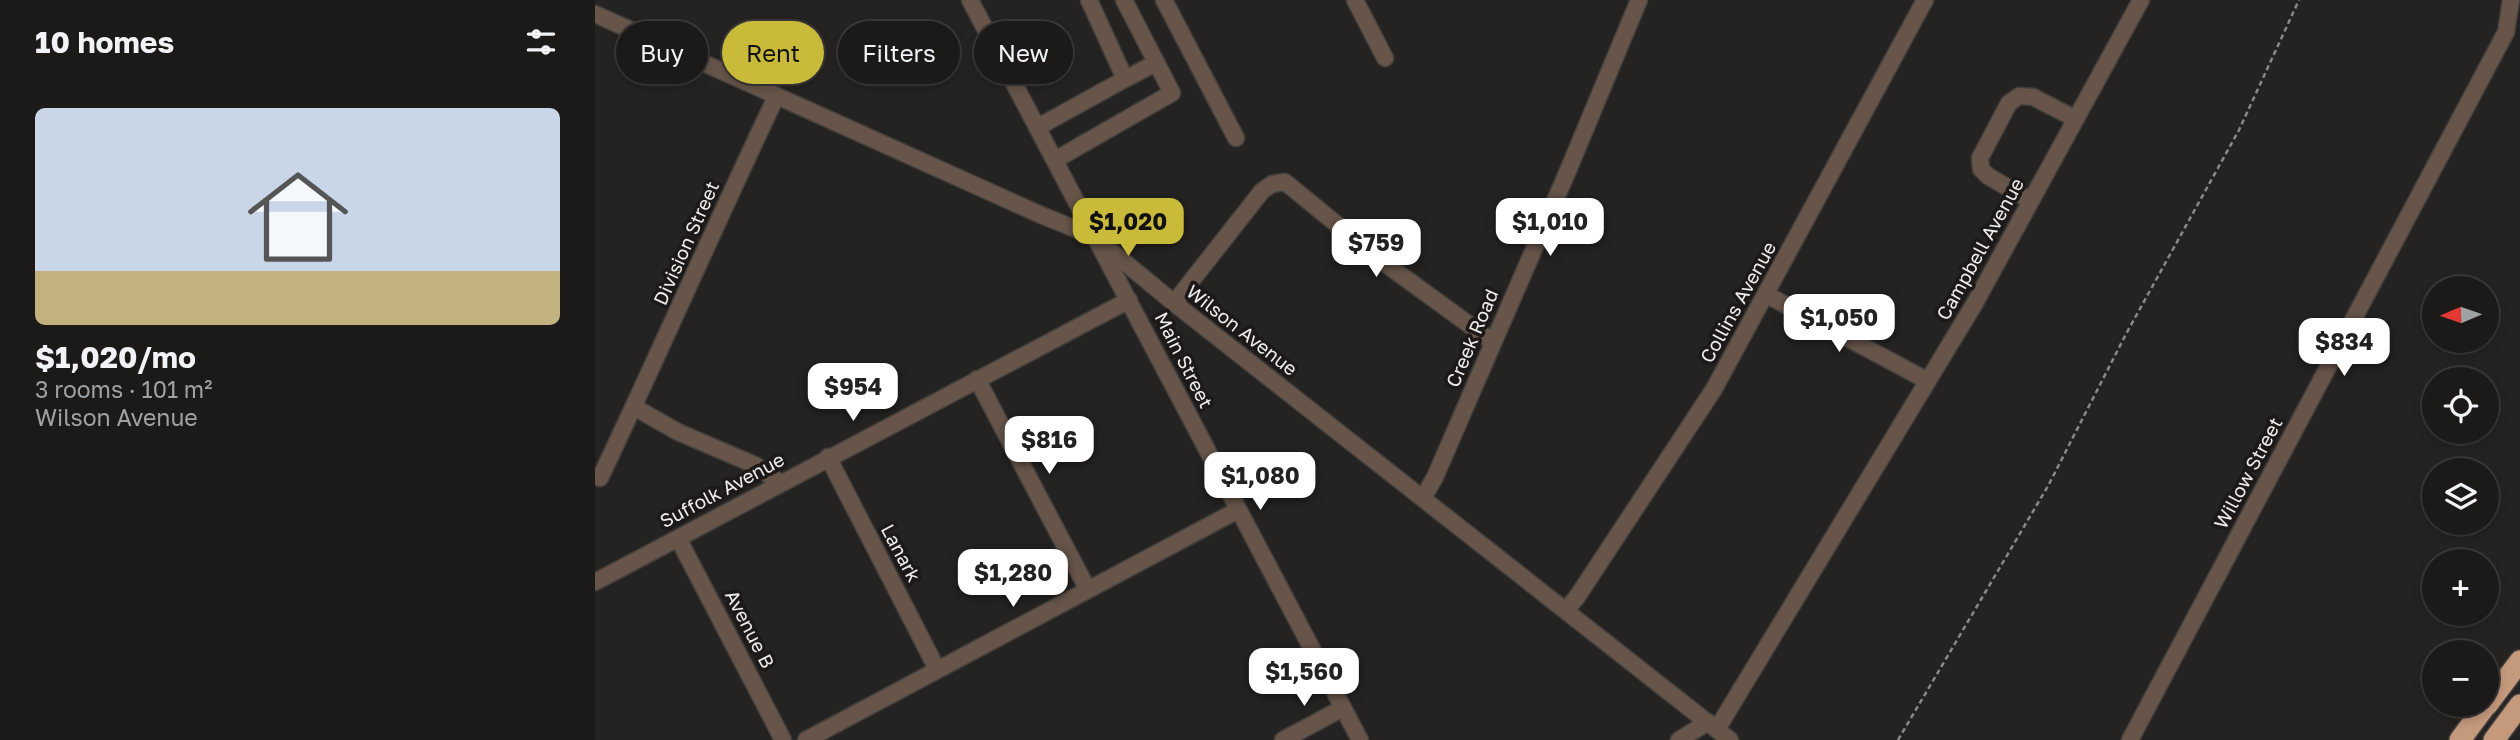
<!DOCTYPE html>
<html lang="en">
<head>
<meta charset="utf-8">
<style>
  :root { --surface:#1c1a19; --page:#292726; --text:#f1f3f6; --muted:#a0a1a2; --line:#3a3838; --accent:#c9ba3a }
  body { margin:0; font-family:"Golos Text",sans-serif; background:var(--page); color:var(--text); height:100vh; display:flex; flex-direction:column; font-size:26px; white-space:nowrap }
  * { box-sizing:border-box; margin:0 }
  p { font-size:23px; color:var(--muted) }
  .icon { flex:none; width:38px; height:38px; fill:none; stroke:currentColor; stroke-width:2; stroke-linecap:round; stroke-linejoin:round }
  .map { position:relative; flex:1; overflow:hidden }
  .drawer { display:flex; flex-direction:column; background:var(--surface); width:595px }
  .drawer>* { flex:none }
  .guide { position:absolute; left:21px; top:21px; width:665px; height:63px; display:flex; gap:14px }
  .needle { width:46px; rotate:268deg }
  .tools { position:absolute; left:1827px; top:276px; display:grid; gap:14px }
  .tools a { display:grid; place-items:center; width:77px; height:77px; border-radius:50%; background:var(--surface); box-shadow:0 4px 10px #0003,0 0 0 2px var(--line); font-size:35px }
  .price { position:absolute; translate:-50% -60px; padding:0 16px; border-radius:14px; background:#fff; color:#222; font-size:23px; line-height:46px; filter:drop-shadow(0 2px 4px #0008) }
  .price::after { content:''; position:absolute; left:50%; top:42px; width:21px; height:16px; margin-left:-10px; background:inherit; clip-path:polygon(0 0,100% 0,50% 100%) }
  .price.on { background:var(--accent); color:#111 }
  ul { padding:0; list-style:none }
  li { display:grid; align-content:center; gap:14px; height:371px; padding:0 35px }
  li+li { border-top:2px solid var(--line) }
  li span { display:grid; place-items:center; height:217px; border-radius:10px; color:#555 }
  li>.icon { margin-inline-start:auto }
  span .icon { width:126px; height:126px; fill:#fffc; stroke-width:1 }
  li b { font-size:30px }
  h2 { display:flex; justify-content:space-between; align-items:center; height:84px; padding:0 35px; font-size:30px }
  .pill { padding:0 24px; border-radius:32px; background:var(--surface); box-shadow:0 4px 10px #0003,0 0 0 2px var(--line); font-size:24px; line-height:63px }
  .pill.on { background:var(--accent); color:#111 }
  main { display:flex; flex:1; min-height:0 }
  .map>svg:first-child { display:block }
</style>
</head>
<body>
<main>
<section class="drawer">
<h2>10 homes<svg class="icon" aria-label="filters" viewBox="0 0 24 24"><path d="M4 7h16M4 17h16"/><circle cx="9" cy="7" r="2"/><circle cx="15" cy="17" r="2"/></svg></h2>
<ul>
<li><span style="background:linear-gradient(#c9d6e8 75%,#c2b280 0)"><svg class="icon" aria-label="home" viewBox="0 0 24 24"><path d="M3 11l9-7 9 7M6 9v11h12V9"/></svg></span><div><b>$1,020/mo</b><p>3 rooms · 101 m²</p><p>Wilson Avenue</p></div></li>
</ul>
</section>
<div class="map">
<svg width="1925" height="740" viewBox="0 0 1925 740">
  <rect width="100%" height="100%" fill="#252321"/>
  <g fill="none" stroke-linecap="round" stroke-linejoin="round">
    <defs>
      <path id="minor" d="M375,0L765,740
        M569,0L641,138
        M760,0L790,58
        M0,14L446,215L498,236L579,303L1135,740
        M530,79L561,63
        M443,127L530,79L494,0
        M460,160L577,93L529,0
        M1436,201L1393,176L1386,169L1385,158L1414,103L1424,96L1438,97L1481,119
        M1172,295L1333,381
        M579,303L667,191L677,184L690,182L788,262L898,342
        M382,379L493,590
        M39,407L83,432L160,465L185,483
        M233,457L342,669
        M5,478C65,352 121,223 181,97
        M828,498L840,477L972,173L1044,0
        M83,538L188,740
        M0,582L534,300
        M971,610L982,597L1119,389L1330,0
        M1122,729L1380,303L1546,0
        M211,740L643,510
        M688,740L748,708
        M1084,740L1113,722
        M1535,740L1911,32L1916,0"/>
      <path id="highway" d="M1892,705L1925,661
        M1865,740L1891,705
        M1899,740L1925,705"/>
    </defs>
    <use href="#minor" stroke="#413f3d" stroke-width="19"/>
    <use href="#highway" stroke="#413f3d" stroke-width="24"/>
    <path stroke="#8b8987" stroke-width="2.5" stroke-dasharray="5 3.5" stroke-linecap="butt" d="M1303,740L1453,486L1531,334L1644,130L1704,0"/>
    <use href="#minor" stroke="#675549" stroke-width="16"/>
    <use href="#highway" stroke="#c4997c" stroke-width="21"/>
  </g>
  <g text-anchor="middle" stroke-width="7" stroke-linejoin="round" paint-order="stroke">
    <g font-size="19" fill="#efedec" stroke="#1c1918">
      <text transform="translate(91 243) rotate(-66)" y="7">Division Street</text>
      <text transform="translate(1385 249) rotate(-61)" y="7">Campbell Avenue</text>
      <text transform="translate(1143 302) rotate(-61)" y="7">Collins Avenue</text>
      <text transform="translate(647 330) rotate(38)" y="7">Wilson Avenue</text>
      <text transform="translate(877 338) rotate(-67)" y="7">Creek Road</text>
      <text transform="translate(589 360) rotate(63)" y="7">Main Street</text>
      <text transform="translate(1653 473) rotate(-62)" y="7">Willow Street</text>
      <text transform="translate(127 490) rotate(-28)" y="7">Suffolk Avenue</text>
      <text transform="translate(306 553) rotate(62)" y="7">Lanark</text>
      <text transform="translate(155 629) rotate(63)" y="7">Avenue B</text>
    </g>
  </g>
</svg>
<div class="tools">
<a><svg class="needle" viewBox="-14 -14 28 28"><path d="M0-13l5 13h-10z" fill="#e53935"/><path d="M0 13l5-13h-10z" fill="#a0a1a2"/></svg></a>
<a><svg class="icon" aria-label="locate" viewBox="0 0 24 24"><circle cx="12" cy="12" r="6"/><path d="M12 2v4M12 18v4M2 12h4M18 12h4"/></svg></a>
<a><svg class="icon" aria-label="layers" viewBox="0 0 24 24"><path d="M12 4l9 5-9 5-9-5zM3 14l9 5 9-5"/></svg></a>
<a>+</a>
<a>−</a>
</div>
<b class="price on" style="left:533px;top:258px">$1,020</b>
<b class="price" style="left:955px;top:258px">$1,010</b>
<b class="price" style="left:781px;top:279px">$759</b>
<b class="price" style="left:1244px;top:354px">$1,050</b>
<b class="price" style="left:1749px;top:378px">$834</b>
<b class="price" style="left:258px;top:423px">$954</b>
<b class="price" style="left:454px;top:476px">$816</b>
<b class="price" style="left:665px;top:512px">$1,080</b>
<b class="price" style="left:418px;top:609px">$1,280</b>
<b class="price" style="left:709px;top:708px">$1,560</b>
<div class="guide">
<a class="pill">Buy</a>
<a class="pill on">Rent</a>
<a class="pill">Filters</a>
<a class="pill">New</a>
</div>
</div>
</main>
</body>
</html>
